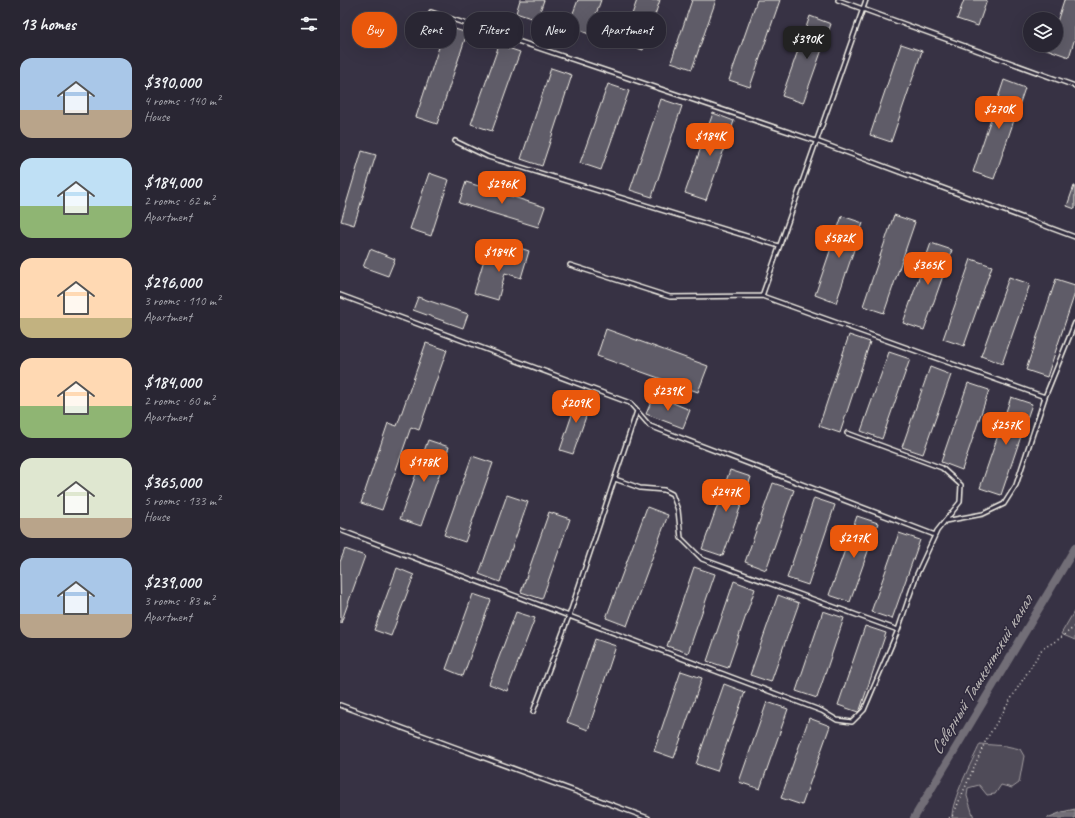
<!DOCTYPE html>
<html lang="en">
<head>
<meta charset="utf-8">
<style>
  :root { --surface:#292633; --page:#312e3b; --text:#f1f3f6; --muted:#a5a5ac; --line:#45434e; --accent:#ea580c }
  body { margin:0; font-family:Caveat,sans-serif; background:var(--page); color:var(--text); height:100vh; display:flex; flex-direction:column; font-size:15px; white-space:nowrap }
  * { box-sizing:border-box; margin:0 }
  p { font-size:13px; color:var(--muted) }
  .icon { flex:none; width:22px; height:22px; fill:none; stroke:currentColor; stroke-width:2; stroke-linecap:round; stroke-linejoin:round }
  .map { position:relative; flex:1; overflow:hidden }
  .side { display:flex; flex-direction:column; background:var(--surface); width:340px }
  .side>* { flex:none }
  .top-card { position:absolute; left:12px; top:12px; width:380px; height:36px; display:flex; gap:8px }
  .fabs { position:absolute; left:683px; top:12px; display:grid; gap:8px }
  .fabs a { display:grid; place-items:center; width:40px; height:40px; border-radius:50%; background:var(--surface); box-shadow:0 4px 16px #0002,0 0 0 1px var(--line); font-size:20px }
  .price { position:absolute; translate:-50% -34px; padding:0 9px; border-radius:8px; background:var(--accent); color:#fff; font-size:13px; line-height:26px; filter:drop-shadow(0 1px 2px #0008) }
  .price::after { content:''; position:absolute; left:50%; top:24px; width:12px; height:9px; margin-left:-6px; background:inherit; clip-path:polygon(0 0,100% 0,50% 100%) }
  .price.on { background:#222; color:#fff }
  ul { padding:0; list-style:none }
  li { display:flex; align-items:center; gap:12px; height:100px; padding:0 20px }
  li span { display:grid; place-items:center; flex:none; width:112px; height:80px; border-radius:12px; color:#555 }
  li>.icon { margin-inline-start:auto }
  span .icon { width:48px; height:48px; fill:#fffc; stroke-width:1 }
  li b { font-size:17px }
  h2 { display:flex; justify-content:space-between; align-items:center; height:48px; padding:0 20px; font-size:17px }
  .chip { padding:0 14px; border-radius:16px; background:var(--surface); box-shadow:0 4px 16px #0002,0 0 0 1px var(--line); font-size:14px; line-height:36px }
  .chip.on { background:var(--accent); color:#fff }
  main { display:flex; flex:1; min-height:0 }
  .map>svg:first-child { display:block }
</style>
</head>
<body>
<main>
<section class="side">
<h2>13 homes<svg class="icon" aria-label="filters" viewBox="0 0 24 24"><path d="M4 7h16M4 17h16"/><circle cx="9" cy="7" r="2"/><circle cx="15" cy="17" r="2"/></svg></h2>
<ul>
<li><span style="background:linear-gradient(#a9c7e8 65%,#b9a48a 0)"><svg class="icon" aria-label="home" viewBox="0 0 24 24"><path d="M3 11l9-7 9 7M6 9v11h12V9"/></svg></span><div><b>$390,000</b><p>4 rooms · 140 m²</p><p>House</p></div></li>
<li><span style="background:linear-gradient(#bfe0f5 60%,#8fb573 0)"><svg class="icon" aria-label="home" viewBox="0 0 24 24"><path d="M3 11l9-7 9 7M6 9v11h12V9"/></svg></span><div><b>$184,000</b><p>2 rooms · 62 m²</p><p>Apartment</p></div></li>
<li><span style="background:linear-gradient(#ffd9b3 75%,#c2b280 0)"><svg class="icon" aria-label="home" viewBox="0 0 24 24"><path d="M3 11l9-7 9 7M6 9v11h12V9"/></svg></span><div><b>$296,000</b><p>3 rooms · 110 m²</p><p>Apartment</p></div></li>
<li><span style="background:linear-gradient(#ffd9b3 60%,#8fb573 0)"><svg class="icon" aria-label="home" viewBox="0 0 24 24"><path d="M3 11l9-7 9 7M6 9v11h12V9"/></svg></span><div><b>$184,000</b><p>2 rooms · 60 m²</p><p>Apartment</p></div></li>
<li><span style="background:linear-gradient(#dfe7d0 75%,#b9a48a 0)"><svg class="icon" aria-label="home" viewBox="0 0 24 24"><path d="M3 11l9-7 9 7M6 9v11h12V9"/></svg></span><div><b>$365,000</b><p>5 rooms · 133 m²</p><p>House</p></div></li>
<li><span style="background:linear-gradient(#a9c7e8 70%,#b9a48a 0)"><svg class="icon" aria-label="home" viewBox="0 0 24 24"><path d="M3 11l9-7 9 7M6 9v11h12V9"/></svg></span><div><b>$239,000</b><p>3 rooms · 83 m²</p><p>Apartment</p></div></li>
</ul>
</section>
<div class="map">
<svg width="735" height="818" viewBox="0 0 735 818">
  <defs>
    <pattern id="water-rules" width="6" height="5" patternUnits="userSpaceOnUse"><rect width="6" height="5" fill="#726e77"/><path d="M0 2.5h6" fill="none" stroke="#5b595c"/></pattern>
  </defs>
  <rect width="100%" height="100%" fill="#373244"/>
  <filter id="ink" filterUnits="userSpaceOnUse"><feTurbulence type="fractalNoise" baseFrequency=".025" numOctaves="2"/><feDisplacementMap in="SourceGraphic" scale="8" xChannelSelector="R" yChannelSelector="G"/><feConvolveMatrix kernelMatrix="1 2 1 2 8 2 1 2 1" color-interpolation-filters="sRGB"/></filter>
  <g filter="url(#ink)">
    <path fill="#504b59" stroke="#a29ea0" d="M735,610V640L721,634Z
      M640,744L666,746L680,749L684,756L679,783L672,788L661,785L655,794L647,795L639,785L628,788L627,796L634,818H612C611,800 632,762 640,744Z"/>
    <path fill="url(#water-rules)" stroke="#a6a2a4" d="M735,809V818H707L722,812Z"/>
    <g fill="none" stroke-linecap="round" stroke-linejoin="round">
      <path stroke="#726e77" stroke-width="8" d="M574,818L735,548"/>
    </g>
    <path fill="#5f5c67" stroke="#f4f1e8" d="M180,0H204L197,20L176,13Z
      M238,0H261L249,34L228,26Z
      M297,0H320L303,50L282,43Z
      M352,0H376L352,69L331,62Z
      M417,0H440L410,87L389,80Z
      M624,0H647L638,26L617,19Z
      M724,0H735V38L729,57L698,46V45H716V25Z
      M470,16L491,24L463,103L442,96Z
      M106,26L127,33L97,124L76,117Z
      M561,44L582,51L551,142L530,135Z
      M159,45L180,52L152,131L131,124Z
      M211,68L232,75L202,166L181,159Z
      M664,80L685,88L654,179L633,172Z
      M268,84L289,91L261,170L240,163Z
      M321,99L342,106L312,197L290,190Z
      M373,113L394,121L366,200L345,193Z
      M22,151L36,155L14,225L1,221Z
      M89,173L109,180L91,236L70,229Z
      M126,182L205,207L198,227L119,203Z
      M734,186H735V209L727,206Z
      M554,215L575,222L544,313L523,306Z
      M502,216L523,223L496,303L475,295Z
      M591,243L612,250L584,330L563,323Z
      M180,248L189,251L181,278L165,273L158,300L134,293L146,253L176,262Z
      M30,249L55,259L48,276L23,267Z
      M631,259L652,266L624,346L603,339Z
      M669,277L690,284L662,364L641,356Z
      M716,279L735,285V293L707,377L686,370Z
      M78,297L128,314L123,328L73,310Z
      M266,329L368,366L358,392L257,356Z
      M509,335L530,342L500,433L479,426Z
      M86,343L107,350L79,430L71,427L42,510L21,503L48,423L57,426Z
      M549,352L570,359L542,439L521,431Z
      M590,367L611,375L583,454L562,447Z
      M628,383L649,390L622,470L601,462Z
      M239,394L252,399L233,454L220,450Z
      M314,395L350,410L343,428L306,414Z
      M671,397L692,404L661,495L640,488Z
      M88,440L109,447L81,526L60,519Z
      M132,456L153,463L125,542L104,535Z
      M390,470L411,477L383,556L362,549Z
      M433,483L454,490L426,570L405,562Z
      M167,495L188,502L160,582L139,574Z
      M474,498L495,505L468,585L447,578Z
      M307,507L328,515L287,626L266,618Z
      M209,512L230,519L202,599L181,592Z
      M517,516L538,523L510,602L489,595Z
      M559,533L580,540L552,619L531,612Z
      M5,549L25,556L1,623L0,562Z
      M354,567L375,574L348,653L327,646Z
      M57,568L74,575L51,636L34,630Z
      M394,581L415,589L388,668L367,661Z
      M133,594L151,600L123,676L106,669Z
      M438,595L459,603L431,682L410,675Z
      M483,611L504,618L477,698L456,691Z
      M176,612L195,618L167,691L149,684Z
      M525,626L546,633L520,710L518,712L498,705Z
      M255,639L276,646L248,730L227,722Z
      M341,671L362,678L334,758L314,751Z
      M384,684L405,692L377,771L356,764Z
      M427,702L448,709L420,789L399,782Z
      M469,718L490,726L462,805L441,798Z"/>
    <g fill="none" stroke-linecap="round" stroke-linejoin="round">
      <defs>
        <path id="lane" d="M498,0L735,86
          M91,12L476,141L735,237
          M115,141L148,157L439,246
          M230,265L330,297L422,296L705,397
          M0,295L290,403L310,426L595,535
          M422,296L526,0
          M275,479L300,488L324,490L332,494L338,510L341,538L362,559L558,630
          M605,521L643,514L664,504L676,485L705,397L735,323
          M0,530L482,711L497,720L512,722L524,710L558,630L577,574L597,531L620,502L621,485L602,468L507,433
          M0,705L308,818
          M193,712L229,616L297,411"/>
      </defs>
      <use href="#lane" stroke="#f4f1e8" stroke-width="6"/>
      <path stroke="#f4f1e8" stroke-width="1.5" stroke-dasharray="1 3" stroke-linecap="butt" d="M609,818L613,815L646,740L677,689L702,649L719,639L733,628L735,624"/>
      <use href="#lane" stroke="#2f2a3d" stroke-width="3"/>
    </g>
  </g>
  <g text-anchor="middle" stroke-width="3" stroke-linejoin="round" paint-order="stroke">
    <g font-size="18" font-style="italic" fill="#bab6b5" stroke="#2f2a3d">
      <text transform="translate(641 675) rotate(-59)" y="6">Северный Ташкентский канал</text>
    </g>
  </g>
</svg>
<div class="fabs">
<a><svg class="icon" aria-label="layers" viewBox="0 0 24 24"><path d="M12 4l9 5-9 5-9-5zM3 14l9 5 9-5"/></svg></a>
</div>
<b class="price on" style="left:467px;top:60px">$390K</b>
<b class="price" style="left:659px;top:130px">$270K</b>
<b class="price" style="left:370px;top:157px">$184K</b>
<b class="price" style="left:162px;top:205px">$296K</b>
<b class="price" style="left:499px;top:259px">$582K</b>
<b class="price" style="left:159px;top:273px">$184K</b>
<b class="price" style="left:588px;top:286px">$365K</b>
<b class="price" style="left:328px;top:412px">$239K</b>
<b class="price" style="left:236px;top:424px">$209K</b>
<b class="price" style="left:666px;top:446px">$257K</b>
<b class="price" style="left:84px;top:483px">$178K</b>
<b class="price" style="left:386px;top:513px">$247K</b>
<b class="price" style="left:514px;top:559px">$217K</b>
<div class="top-card">
<a class="chip on">Buy</a>
<a class="chip">Rent</a>
<a class="chip">Filters</a>
<a class="chip">New</a>
<a class="chip">Apartment</a>
</div>
</div>
</main>
</body>
</html>
